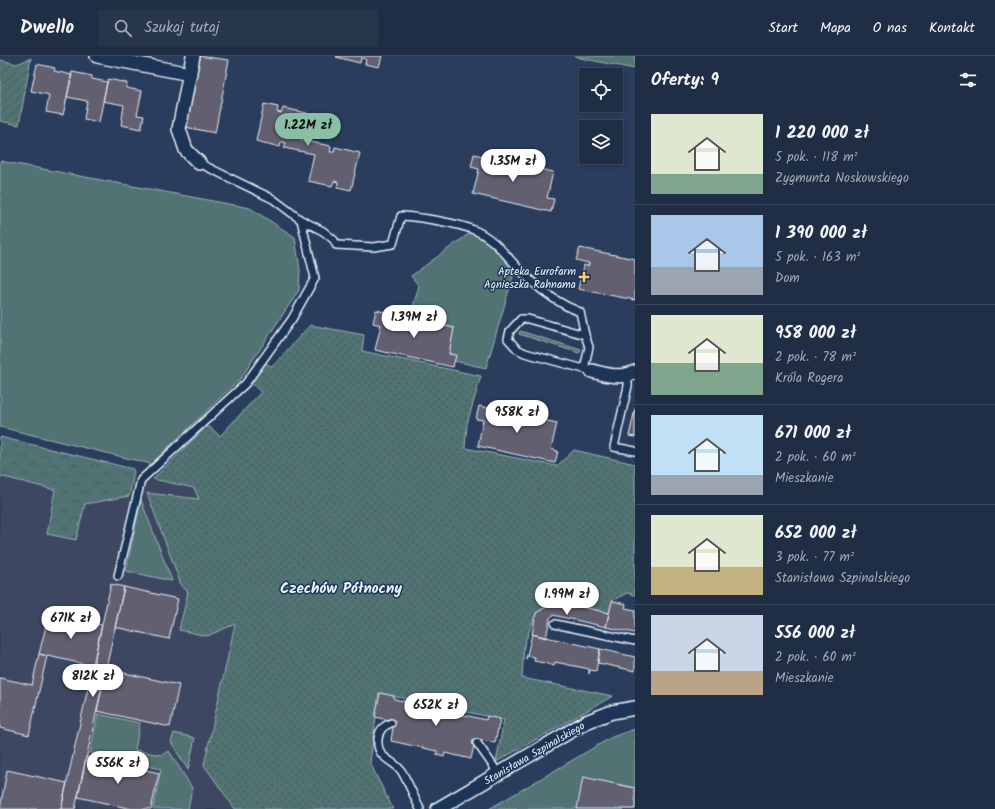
<!DOCTYPE html>
<html lang="pl">
<head>
<meta charset="utf-8">
<style>
  :root { --surface:#202e45; --page:#28364c; --text:#f1f3f6; --muted:#a2a8b3; --line:#3d4a5e; --accent:#8abfa5 }
  body { margin:0; font-family:Kalam,sans-serif; background:var(--page); color:var(--text); height:100vh; display:flex; flex-direction:column; font-size:15px; white-space:nowrap }
  * { box-sizing:border-box; margin:0 }
  p { font-size:13px; color:var(--muted) }
  .icon { flex:none; width:22px; height:22px; fill:none; stroke:currentColor; stroke-width:2; stroke-linecap:round; stroke-linejoin:round }
  .map { position:relative; flex:1; overflow:hidden }
  .side { display:flex; flex-direction:column; background:var(--surface); width:360px }
  .side>* { flex:none }
  .fabs { position:absolute; left:579px; top:12px; display:grid; gap:8px }
  .fabs a { display:grid; place-items:center; width:44px; height:44px; border-radius:0px; background:var(--surface); box-shadow:0 2px 6px #0003,0 0 0 1px var(--line); font-size:20px }
  .price { position:absolute; translate:-50% -34px; padding:0 9px; border-radius:14px; background:#fff; color:#222; font-size:13px; line-height:26px; filter:drop-shadow(0 1px 2px #0008) }
  .price::after { content:''; position:absolute; left:50%; top:24px; width:12px; height:9px; margin-left:-6px; background:inherit; clip-path:polygon(0 0,100% 0,50% 100%) }
  .price.active { background:var(--accent); color:#111 }
  ul { padding:0; list-style:none }
  li { display:flex; align-items:center; gap:12px; height:100px; padding:0 16px }
  li+li { border-top:1px solid var(--line) }
  li span { display:grid; place-items:center; flex:none; width:112px; height:80px; border-radius:0px; color:#555 }
  li>.icon { margin-inline-start:auto }
  span .icon { width:48px; height:48px; fill:#fffc; stroke-width:1 }
  li b { font-size:17px }
  h2 { display:flex; justify-content:space-between; align-items:center; height:48px; padding:0 16px; font-size:17px }
  header { display:flex; align-items:center; gap:24px; box-sizing:border-box; height:56px; padding:0 20px; background:var(--surface); border-bottom:1px solid var(--line) }
  header strong { font-size:19px }
  nav { display:flex; gap:22px; margin-inline-start:auto; font-size:14px }
  .search { width:280px; height:36px; background:var(--page); display:flex; align-items:center; gap:10px; box-sizing:border-box; padding:0 14px; border-radius:0px; color:var(--muted); font-size:15px }
  main { display:flex; flex:1; min-height:0 }
  .map>svg:first-child { display:block }
</style>
</head>
<body>
<header>
<strong>Dwello</strong>
<div class="search"><svg class="icon" aria-label="search" viewBox="0 0 24 24"><circle cx="10" cy="10" r="6"/><path d="M15 15l6 6"/></svg>Szukaj tutaj</div>
<nav><a>Start</a><a>Mapa</a><a>O nas</a><a>Kontakt</a></nav>
</header>
<main>
<div class="map">
<svg width="635" height="753" viewBox="0 0 635 753">
  <defs>
    <pattern id="forest-crowns" width="20" height="18" patternUnits="userSpaceOnUse"><rect width="20" height="18" fill="#517373"/><path d="M2 6a3 3 0 1 1 6 0M12 15a3 3 0 1 1 6 0" fill="none" stroke="#4b5b5c"/></pattern>
    <pattern id="park-dots" width="8" height="8" patternUnits="userSpaceOnUse"><rect width="8" height="8" fill="#517373"/><path d="M2 2h.1M6 6h.1" fill="none" stroke="#4b5b5c" stroke-width="1.8" stroke-linecap="round"/></pattern>
    <pattern id="garden-furrows" width="10" height="10" patternUnits="userSpaceOnUse"><rect width="10" height="10" fill="#517373"/><path d="M-1 1l2-2M0 10L10 0M9 11l2-2" fill="none" stroke="#4b5b5c"/></pattern>
  </defs>
  <rect width="100%" height="100%" fill="#2b3d5c"/>
  <filter id="ink" filterUnits="userSpaceOnUse"><feTurbulence type="fractalNoise" baseFrequency=".025" numOctaves="2"/><feDisplacementMap in="SourceGraphic" scale="8" xChannelSelector="R" yChannelSelector="G"/><feConvolveMatrix kernelMatrix="1 2 1 2 8 2 1 2 1" color-interpolation-filters="sRGB"/></filter>
  <g filter="url(#ink)">
    <path fill="#3c4762" d="M0,386L128,417L134,422L147,425L153,423L194,432L238,553L204,709L235,753H0Z"/>
    <path fill="#517373" stroke="#9cb2b6" d="M575,0H635V13L580,2Z
      M0,105L250,152L295,181L300,214L299,234L241,322L151,408L0,371Z
      M474,174L499,192L514,217L486,312L454,305L456,299L449,298L454,272L410,261L419,230L411,220Z
      M520,275L581,294L579,297L519,278Z
      M141,444L172,525L126,515Z
      M98,658L140,667L135,694L161,699L169,695L192,732L188,753H153L161,713L90,697Z
      M635,673V753H489L612,681Z
      M174,677L195,682L188,714L171,686Z"/>
    <path fill="url(#forest-crowns)" stroke="#9cb2b6" d="M0,381L133,413L134,416L129,440L85,448L76,484L47,478L55,434L0,420Z"/>
    <path fill="url(#park-dots)" stroke="#9cb2b6" d="M310,269L364,279L362,295L481,320L467,368L465,392L557,410L574,394L635,408V539L627,537L612,545L609,557L556,545L536,557L524,589L522,622L613,640L496,706L504,664L379,637L370,707L393,753H235L204,709L235,568L207,580L179,574C182,560 186,548 188,535L182,531L147,437L199,443L194,432L153,423L206,371H210L220,380L261,336L251,327V323L264,306L272,311Z"/>
    <path fill="url(#garden-furrows)" stroke="#9cb2b6" d="M31,2L19,69L0,65V4L17,8Z"/>
    <path fill="#625e71" stroke="#e8f1f8" d="M198,0L229,4L215,77L185,71Z
      M337,0H382L379,11L365,8L366,3L361,2L360,7L336,1Z
      M37,8L55,12L54,15L72,19L63,59L46,56L49,39L31,35Z
      M72,16L92,20V23L107,26L99,66L84,63L87,45L67,41Z
      M108,23L127,27L126,32L142,35L137,59L144,60L141,73L121,69L124,49L103,45Z
      M264,48L278,51L277,56L281,57L283,52L307,57L301,84L331,90L330,96H334L335,91L360,97L351,134L337,131L338,126L334,125L332,130L308,125L314,98L284,92L286,87L283,86H281L280,91L256,85Z
      M474,98L553,116L547,142L554,143L551,156L473,138L479,113L471,111Z
      M580,192L635,203V244L578,233L584,209L588,210L589,207L576,204Z
      M376,254L454,272L449,298L456,299L453,311L375,294L381,269L373,267Z
      M479,350L557,367L551,393L558,395L555,407L478,390L483,364L476,363Z
      M635,353V381L629,380Z
      M111,528L124,531L75,753H61Z
      M124,531L178,543L169,583L115,571Z
      M556,545L609,557L606,571L553,559L550,562L546,582L532,578L536,557Z
      M612,545L626,548L625,552L635,554V577L606,571Z
      M49,558L102,569L93,610L39,598Z
      M532,578L600,593L596,615L590,614L589,618V613L555,606L554,610L544,607L534,605L535,601L527,600L526,603Z
      M600,593L635,601V615L598,607Z
      M39,598L47,600L29,679L0,672V622L32,629Z
      M106,613L179,629L170,671L97,655Z
      M380,637L394,640V643L486,664L487,660L500,663L495,687L482,684L474,689L471,703L445,697L444,701L437,699V695L391,685L393,671L389,664L375,661Z
      M86,701L159,717L151,753H132L78,741Z
      M7,714L67,727L61,753H0Z
      M583,721L635,732V753H577Z"/>
    <g fill="none" stroke-linecap="round" stroke-linejoin="round">
      <defs>
        <path id="lane" d="M199,107L273,143L301,164L323,175L334,184L336,189L374,191L393,188L401,160C420,161 457,167 474,174C497,183 511,207 529,223C544,237 561,249 580,256L585,279
          M584,313L525,297L517,293L508,283L510,275L521,263H528L585,279L589,291L584,313L592,315
          M628,320V330L614,391L635,395
          M118,520L141,424L246,327L292,263L315,222L301,164
          M555,568L635,585
          M391,667C383,670 379,674 378,683C376,704 394,703 402,716C409,728 414,741 420,753
          M477,687L494,711L496,719"/>
        <path id="street" d="M97,0L190,18
          M193,0L179,73L186,94L199,107
          M592,315C606,319 621,323 635,316
          M438,753L586,666L612,656L635,652"/>
      </defs>
      <use href="#lane" stroke="#e8f1f8" stroke-width="10"/>
      <use href="#street" stroke="#e8f1f8" stroke-width="16"/>
      <use href="#lane" stroke="#1d3557" stroke-width="7"/>
      <use href="#street" stroke="#1d3557" stroke-width="13"/>
    </g>
  </g>
  <path fill="#ffd166" stroke="#1d3557" stroke-width="1.5" d="M582 215h4v4h4v4h-4v4h-4v-4h-4v-4h4z"/>
  <g text-anchor="middle" stroke-width="3" stroke-linejoin="round" paint-order="stroke">
    <g font-size="11" fill="#e8f1f8" stroke="#1d3557" text-anchor="end">
      <text x="576" y="219">Apteka Eurofarm<tspan x="576" dy="13">Agnieszka Rahnama</tspan></text>
    </g>
    <g font-size="11" fill="#e8f1f8" stroke="#1d3557">
      <text transform="translate(534 697) rotate(-30)" y="4">Stanisława Szpinalskiego</text>
    </g>
    <g font-size="15" font-weight="bold" fill="#e8f1f8" stroke="#1d3557">
      <text x="341" y="537">Czechów Północny</text>
    </g>
  </g>
</svg>
<div class="fabs">
<a><svg class="icon" aria-label="locate" viewBox="0 0 24 24"><circle cx="12" cy="12" r="6"/><path d="M12 2v4M12 18v4M2 12h4M18 12h4"/></svg></a>
<a><svg class="icon" aria-label="layers" viewBox="0 0 24 24"><path d="M12 4l9 5-9 5-9-5zM3 14l9 5 9-5"/></svg></a>
</div>
<b class="price active" style="left:308px;top:91px">1.22M zł</b>
<b class="price" style="left:513px;top:127px">1.35M zł</b>
<b class="price" style="left:414px;top:283px">1.39M zł</b>
<b class="price" style="left:517px;top:378px">958K zł</b>
<b class="price" style="left:567px;top:560px">1.99M zł</b>
<b class="price" style="left:71px;top:584px">671K zł</b>
<b class="price" style="left:93px;top:642px">812K zł</b>
<b class="price" style="left:436px;top:671px">652K zł</b>
<b class="price" style="left:118px;top:729px">556K zł</b>
</div>
<section class="side">
<h2>Oferty: 9<svg class="icon" aria-label="filters" viewBox="0 0 24 24"><path d="M4 7h16M4 17h16"/><circle cx="9" cy="7" r="2"/><circle cx="15" cy="17" r="2"/></svg></h2>
<ul>
<li><span style="background:linear-gradient(#dfe7d0 75%,#7fa58c 0)"><svg class="icon" aria-label="home" viewBox="0 0 24 24"><path d="M3 11l9-7 9 7M6 9v11h12V9"/></svg></span><div><b>1 220 000 zł</b><p>5 pok. · 118 m²</p><p>Zygmunta Noskowskiego</p></div></li>
<li><span style="background:linear-gradient(#a9c7e8 65%,#9aa5b1 0)"><svg class="icon" aria-label="home" viewBox="0 0 24 24"><path d="M3 11l9-7 9 7M6 9v11h12V9"/></svg></span><div><b>1 390 000 zł</b><p>5 pok. · 163 m²</p><p>Dom</p></div></li>
<li><span style="background:linear-gradient(#dfe7d0 60%,#7fa58c 0)"><svg class="icon" aria-label="home" viewBox="0 0 24 24"><path d="M3 11l9-7 9 7M6 9v11h12V9"/></svg></span><div><b>958 000 zł</b><p>2 pok. · 78 m²</p><p>Króla Rogera</p></div></li>
<li><span style="background:linear-gradient(#bfe0f5 75%,#9aa5b1 0)"><svg class="icon" aria-label="home" viewBox="0 0 24 24"><path d="M3 11l9-7 9 7M6 9v11h12V9"/></svg></span><div><b>671 000 zł</b><p>2 pok. · 60 m²</p><p>Mieszkanie</p></div></li>
<li><span style="background:linear-gradient(#dfe7d0 65%,#c2b280 0)"><svg class="icon" aria-label="home" viewBox="0 0 24 24"><path d="M3 11l9-7 9 7M6 9v11h12V9"/></svg></span><div><b>652 000 zł</b><p>3 pok. · 77 m²</p><p>Stanisława Szpinalskiego</p></div></li>
<li><span style="background:linear-gradient(#c9d6e8 70%,#b9a48a 0)"><svg class="icon" aria-label="home" viewBox="0 0 24 24"><path d="M3 11l9-7 9 7M6 9v11h12V9"/></svg></span><div><b>556 000 zł</b><p>2 pok. · 60 m²</p><p>Mieszkanie</p></div></li>
</ul>
</section>
</main>
</body>
</html>
